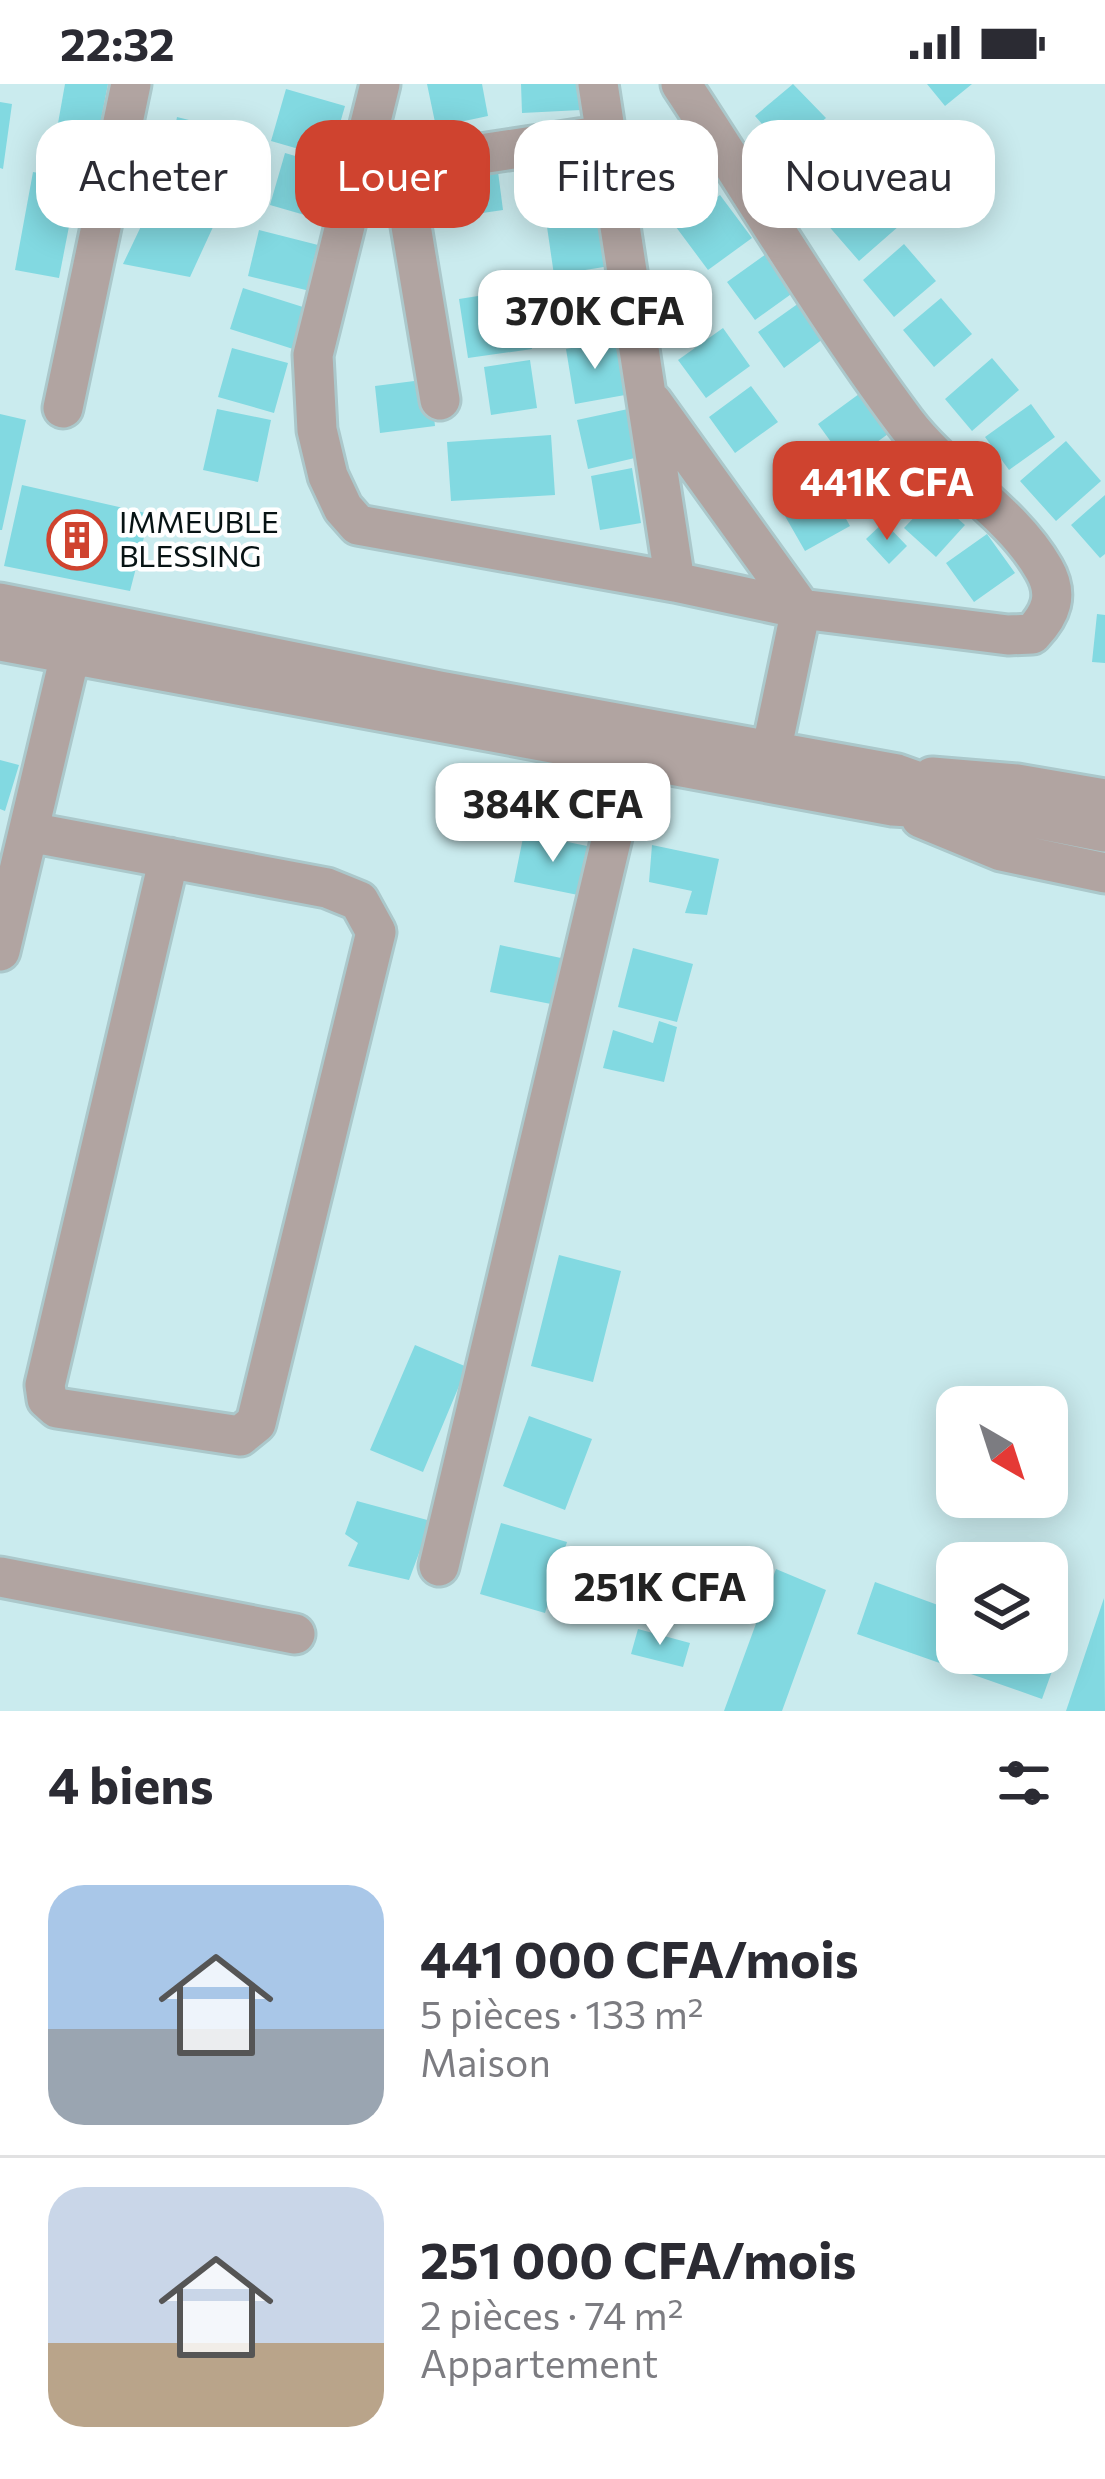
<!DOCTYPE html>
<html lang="fr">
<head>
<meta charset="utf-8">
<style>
  :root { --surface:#fff; --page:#f7f7f7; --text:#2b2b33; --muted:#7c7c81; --line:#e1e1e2; --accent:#cf432f }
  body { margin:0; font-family:Commissioner,sans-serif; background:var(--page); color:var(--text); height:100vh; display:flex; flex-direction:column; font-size:45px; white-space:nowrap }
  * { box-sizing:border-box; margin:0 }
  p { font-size:39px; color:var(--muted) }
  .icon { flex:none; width:66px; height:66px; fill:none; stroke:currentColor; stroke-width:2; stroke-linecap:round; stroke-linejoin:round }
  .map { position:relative; height:1627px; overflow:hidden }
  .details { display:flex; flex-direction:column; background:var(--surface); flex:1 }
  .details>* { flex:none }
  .guide { position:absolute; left:36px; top:36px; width:1035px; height:108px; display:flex; gap:24px }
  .needle { width:78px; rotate:141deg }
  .buttons { position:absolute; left:936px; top:1302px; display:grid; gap:24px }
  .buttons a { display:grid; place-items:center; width:132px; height:132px; border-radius:24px; background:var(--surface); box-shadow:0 6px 30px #0003; font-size:60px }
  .price { position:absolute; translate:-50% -102px; padding:0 27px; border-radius:24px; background:#fff; color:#222; font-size:39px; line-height:78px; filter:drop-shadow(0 3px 6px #0008) }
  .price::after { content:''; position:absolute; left:50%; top:72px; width:36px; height:27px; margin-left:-18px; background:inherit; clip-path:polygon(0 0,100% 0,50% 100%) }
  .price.current { background:var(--accent); color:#fff }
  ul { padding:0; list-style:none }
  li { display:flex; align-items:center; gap:36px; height:300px; padding:0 48px }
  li+li { border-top:3px solid var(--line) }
  li span { display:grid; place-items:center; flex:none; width:336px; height:240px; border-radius:36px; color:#555 }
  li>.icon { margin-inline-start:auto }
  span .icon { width:144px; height:144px; fill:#fffc; stroke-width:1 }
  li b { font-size:51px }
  h2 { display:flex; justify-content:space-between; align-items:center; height:144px; padding:0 48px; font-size:51px }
  .chip { padding:0 42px; border-radius:36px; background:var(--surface); box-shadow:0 6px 30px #0003; font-size:42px; line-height:108px }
  .chip.current { background:var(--accent); color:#fff }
  .status { display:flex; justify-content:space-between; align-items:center; height:84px; padding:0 60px; background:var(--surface); direction:ltr }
  .status svg { height:33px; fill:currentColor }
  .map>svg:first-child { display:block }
</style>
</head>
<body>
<div class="status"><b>22:32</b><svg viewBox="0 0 49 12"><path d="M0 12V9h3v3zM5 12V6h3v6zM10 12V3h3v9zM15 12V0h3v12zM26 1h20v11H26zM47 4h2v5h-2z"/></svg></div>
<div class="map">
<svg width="1105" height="1627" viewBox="0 0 1105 1627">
  <rect width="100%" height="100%" fill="#caebee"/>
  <path fill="#82d9e1" d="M65,0H108L90,92L50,84Z
    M427,0H482L488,32L436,43Z
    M521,0H581V26L522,29Z
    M793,0L826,34L786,67L755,32Z
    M927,0H972L945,22Z
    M286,5L345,22L330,74L271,57Z
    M0,18L12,20L3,85L0,84Z
    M177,33L237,48L216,139L160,125Z
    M684,48L719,97L678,126L643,77Z
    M832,53L863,89L822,123L792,88Z
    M587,67L593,122L549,126L544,71Z
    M285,69L344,86L329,138L270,121Z
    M497,80L503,126L448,134L442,88Z
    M33,88L78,96L59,194L15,186Z
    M866,104L899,142L859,177L826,139Z
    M720,111L752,154L708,186L676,143Z
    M601,127L610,182L554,191L546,136Z
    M144,136L213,143L190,193L123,180Z
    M259,146L322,162L310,207L248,192Z
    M904,160L936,197L894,233L863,196Z
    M773,165L801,203L755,236L727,198Z
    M601,188L616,245L547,264L532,207Z
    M243,204L306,224L293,265L230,245Z
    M523,205L532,265L468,274L459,215Z
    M806,214L831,249L784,284L758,248Z
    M941,214L972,250L934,283L903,246Z
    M723,244L750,282L706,314L678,276Z
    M615,256L625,311L575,320L566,265Z
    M232,264L288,279L274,329L218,313Z
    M992,274L1019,306L972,347L945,315Z
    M530,276L537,324L491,331L484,283Z
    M430,295L435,342L380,349L375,302Z
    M751,302L778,338L735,369L709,333Z
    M859,310L888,350L847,380L818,340Z
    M1031,320L1055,353L1009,386L985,353Z
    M217,325L271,336L258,398L203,386Z
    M628,325L639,373L588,385L577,336Z
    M0,330L26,336L2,446H0Z
    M551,351L555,411L451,417L447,358Z
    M1066,357L1101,397L1056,437L1020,397Z
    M884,366L910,398L872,429L846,397Z
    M632,384L641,439L600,446L591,392Z
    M22,401L150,430L130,507L4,482Z
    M830,406L850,442L805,467L785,432Z
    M1105,411V470L1100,474L1071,441Z
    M933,413L965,441L936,473L904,444Z
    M884,438L907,462L889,480L866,455Z
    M987,450L1015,489L974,518L946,479Z
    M1097,530L1105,531V579L1092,578Z
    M0,676L19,681L5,727L0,725Z
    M524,749L592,763L583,812L514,798Z
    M652,761L719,775L707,831L685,829L692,807L649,798Z
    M500,861L561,874L551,920L490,908Z
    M633,864L693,880L677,938L618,923Z
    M659,937L677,943L664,998L603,984L613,946L653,959Z
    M559,1171L621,1187L593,1298L531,1282Z
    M415,1261L467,1283L423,1388L370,1366Z
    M529,1332L592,1355L565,1426L503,1402Z
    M357,1417L431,1437L409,1496L348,1482L358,1459L345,1450Z
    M501,1439L567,1458L545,1529L480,1510Z
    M776,1485L826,1506L782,1627H724Z
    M875,1498L957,1528V1569H1047V1560L1060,1565L1042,1615L857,1550Z
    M1104,1514L1105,1627H1066Z
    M638,1545L690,1559L683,1583L631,1570Z"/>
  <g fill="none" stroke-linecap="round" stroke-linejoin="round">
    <defs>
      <path id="minor" d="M380,0L313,271L317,346L328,392L343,424L358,441L675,498L801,525L1008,551L1032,550C1051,530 1059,511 1044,485C1011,427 945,391 905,338C825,231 755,112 681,0
        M598,0L675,498
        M401,82L440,316
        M357,89L605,51
        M652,318L801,525L771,668
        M63,324L131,0
        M0,519L440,607L897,690L964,714
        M0,557L893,722L1008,729L1105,748
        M932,693L1017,700L1105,715
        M921,734L1001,767L1105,789
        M29,748L327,804L359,817L376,848L256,1339L240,1352L57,1324L47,1315L45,1301L169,774
        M0,867L76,546
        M439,1482L631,673
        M0,1493L295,1550"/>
    </defs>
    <use href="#minor" stroke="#abc8cb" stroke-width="45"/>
    <use href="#minor" stroke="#b1a4a1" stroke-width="39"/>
  </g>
  <defs>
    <symbol id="building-ring" viewBox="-11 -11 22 22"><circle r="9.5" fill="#fff" stroke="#cf432f" stroke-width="1.5"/><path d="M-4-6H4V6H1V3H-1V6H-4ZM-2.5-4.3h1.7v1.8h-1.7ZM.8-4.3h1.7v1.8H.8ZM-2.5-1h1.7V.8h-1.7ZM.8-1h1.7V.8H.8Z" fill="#cf432f"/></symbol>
  </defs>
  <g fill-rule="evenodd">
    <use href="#building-ring" x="44" y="423" width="66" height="66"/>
  </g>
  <g text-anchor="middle" stroke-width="9" stroke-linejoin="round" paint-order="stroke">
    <g font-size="30" fill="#071314" stroke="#fff" text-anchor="start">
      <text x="119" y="449">IMMEUBLE<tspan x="119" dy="34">BLESSING</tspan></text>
    </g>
  </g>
</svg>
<div class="buttons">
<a><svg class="needle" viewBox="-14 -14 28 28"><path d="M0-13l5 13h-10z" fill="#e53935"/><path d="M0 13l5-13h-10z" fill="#7c7c81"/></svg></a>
<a><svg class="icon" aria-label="layers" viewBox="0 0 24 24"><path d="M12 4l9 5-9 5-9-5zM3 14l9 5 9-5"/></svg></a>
</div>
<b class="price" style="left:595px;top:288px">370K CFA</b>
<b class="price current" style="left:887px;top:459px">441K CFA</b>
<b class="price" style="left:553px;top:781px">384K CFA</b>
<b class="price" style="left:660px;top:1564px">251K CFA</b>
<div class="guide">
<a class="chip">Acheter</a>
<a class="chip current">Louer</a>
<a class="chip">Filtres</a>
<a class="chip">Nouveau</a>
</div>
</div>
<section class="details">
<h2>4 biens<svg class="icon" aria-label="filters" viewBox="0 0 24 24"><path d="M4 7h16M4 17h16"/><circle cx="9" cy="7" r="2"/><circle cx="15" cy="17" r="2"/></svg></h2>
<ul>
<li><span style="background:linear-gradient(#a9c7e8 60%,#9aa5b1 0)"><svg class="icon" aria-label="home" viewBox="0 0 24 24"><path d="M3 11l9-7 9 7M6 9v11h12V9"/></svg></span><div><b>441 000 CFA/mois</b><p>5 pièces · 133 m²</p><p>Maison</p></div></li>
<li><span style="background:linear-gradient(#c9d6e8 65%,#b9a48a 0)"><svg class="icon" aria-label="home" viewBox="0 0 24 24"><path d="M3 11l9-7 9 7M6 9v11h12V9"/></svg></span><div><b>251 000 CFA/mois</b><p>2 pièces · 74 m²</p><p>Appartement</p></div></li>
</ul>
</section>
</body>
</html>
